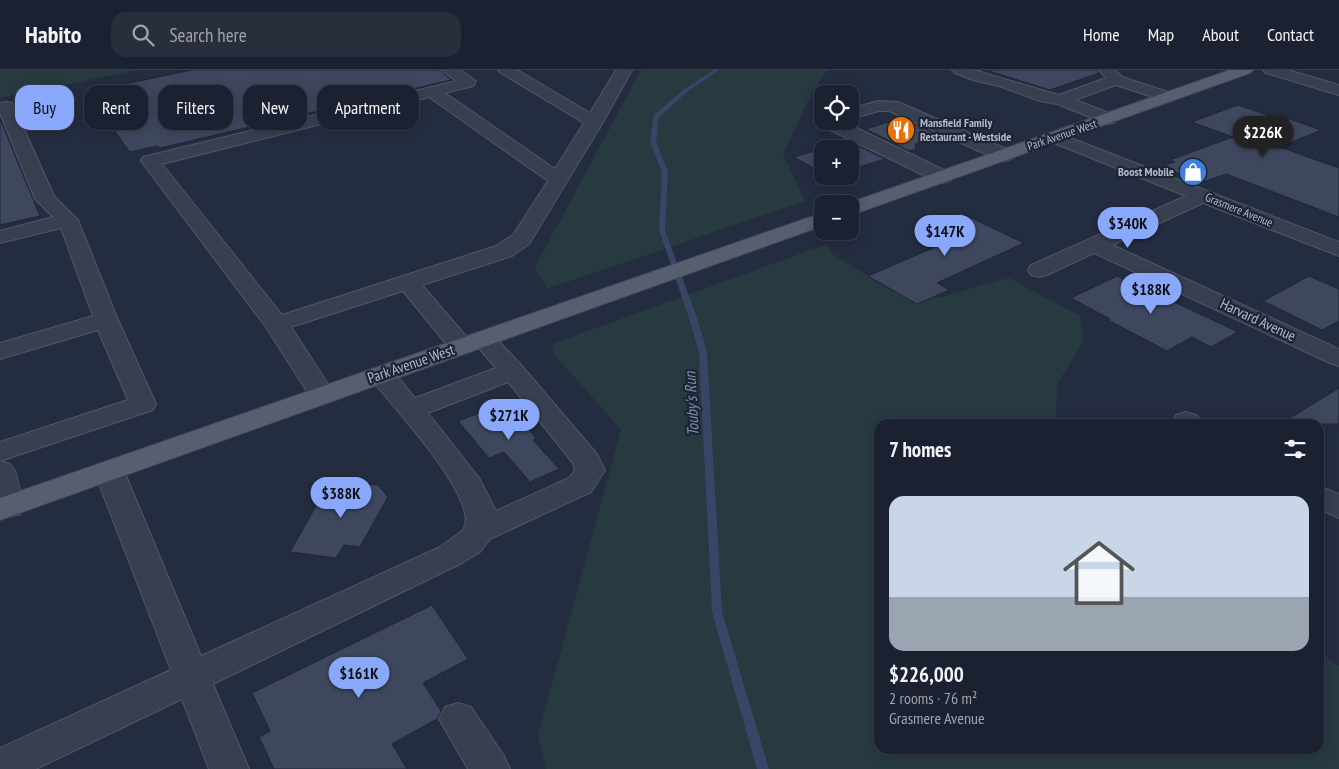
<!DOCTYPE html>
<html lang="en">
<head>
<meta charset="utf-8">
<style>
  :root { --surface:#1b2130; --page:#282e3c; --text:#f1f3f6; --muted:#a0a3ab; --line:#393e4c; --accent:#89a7fb }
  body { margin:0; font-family:"PT Sans Narrow",sans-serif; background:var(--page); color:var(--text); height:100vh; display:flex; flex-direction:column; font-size:19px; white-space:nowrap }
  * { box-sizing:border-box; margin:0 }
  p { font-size:16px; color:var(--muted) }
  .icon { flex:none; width:28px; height:28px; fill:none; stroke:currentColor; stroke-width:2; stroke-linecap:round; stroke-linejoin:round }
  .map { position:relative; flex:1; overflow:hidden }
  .sheet { position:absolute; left:874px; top:349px; width:450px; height:335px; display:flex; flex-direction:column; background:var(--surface); border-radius:15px; box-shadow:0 2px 12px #0003,0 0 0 1px var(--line) }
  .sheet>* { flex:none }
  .banner { position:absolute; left:15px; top:15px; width:475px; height:45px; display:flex; gap:10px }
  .buttons { position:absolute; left:814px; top:15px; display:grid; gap:10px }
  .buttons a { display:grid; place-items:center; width:45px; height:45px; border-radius:10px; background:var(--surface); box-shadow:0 2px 12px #0003,0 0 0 1px var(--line); font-size:25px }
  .price { position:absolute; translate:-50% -42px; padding:0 11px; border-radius:18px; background:var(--accent); color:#111; font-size:16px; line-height:32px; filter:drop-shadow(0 1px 2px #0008) }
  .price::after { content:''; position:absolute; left:50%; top:30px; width:15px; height:11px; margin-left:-8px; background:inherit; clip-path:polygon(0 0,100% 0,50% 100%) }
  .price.on { background:#222; color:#fff }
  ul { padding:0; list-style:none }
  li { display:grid; align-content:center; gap:10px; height:265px; padding:0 15px }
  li+li { border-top:1px solid var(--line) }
  li span { display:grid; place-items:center; height:155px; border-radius:15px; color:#555 }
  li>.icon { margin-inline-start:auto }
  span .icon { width:90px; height:90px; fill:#fffc; stroke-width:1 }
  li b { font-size:21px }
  h2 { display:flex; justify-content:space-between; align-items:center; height:60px; padding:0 15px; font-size:21px }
  .tag { padding:0 18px; border-radius:15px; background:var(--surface); box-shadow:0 2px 12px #0003,0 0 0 1px var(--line); font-size:18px; line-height:45px }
  .tag.on { background:var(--accent); color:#111 }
  header { display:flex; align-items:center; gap:30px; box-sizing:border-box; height:70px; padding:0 25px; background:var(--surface); border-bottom:1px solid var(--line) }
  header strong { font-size:24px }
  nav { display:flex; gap:28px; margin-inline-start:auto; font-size:18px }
  .search { width:350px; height:45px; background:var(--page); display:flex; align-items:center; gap:12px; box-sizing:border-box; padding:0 18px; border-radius:15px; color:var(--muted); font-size:19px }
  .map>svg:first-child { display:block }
</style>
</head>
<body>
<header>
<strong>Habito</strong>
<div class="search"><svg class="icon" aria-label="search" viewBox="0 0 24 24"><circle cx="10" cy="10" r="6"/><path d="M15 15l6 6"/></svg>Search here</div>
<nav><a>Home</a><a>Map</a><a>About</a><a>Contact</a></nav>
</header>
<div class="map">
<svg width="1339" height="699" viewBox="0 0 1339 699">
  <rect width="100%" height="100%" fill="#242c40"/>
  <path fill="#263a40" d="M0,0H138L0,28Z
    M641,0H827L810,27L783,84L805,131L547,219L535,197Z
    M827,174L831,183L892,221L940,227L1009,208L1080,246L1084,271L1057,314L1056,354H879V679H1319V582L1339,596V699H546L538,665L621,360L554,284L552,274Z"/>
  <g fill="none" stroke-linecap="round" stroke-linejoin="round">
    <path fill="#384567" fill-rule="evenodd" d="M714,0H719L687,22L659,47L656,72L668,102L665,160L697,248L707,282L722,542L769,699H757L712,542L699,282L689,248L659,160L662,102L650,72L654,45L683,20Z"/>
  </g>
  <path fill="#3e475d" stroke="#1f2636" d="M192,0H439L451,10L160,78L157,76L130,82L86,22Z
    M986,0H1097L1099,3L1050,20Z
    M1238,35L1276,48L1281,46L1321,60L1280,77L1339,98V147L1226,104L1201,113L1162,96L1175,92L1170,90L1233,67L1192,52Z
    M0,49L40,146L0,155Z
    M898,49L906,50L940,66L915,74L916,79L909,81L866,59Z
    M848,71L885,89L850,100V79H822V103L794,87Z
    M961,143L1024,173L937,213L949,220L917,234L868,206L942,174L936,171L940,170L920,160Z
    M1117,206L1172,233L1174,232L1238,262L1211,277L1192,267L1167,281L1108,250L1110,249L1071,228Z
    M1309,206L1339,219V251L1322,260L1263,231Z
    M1339,318V354H1280Z
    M505,333L530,360L536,369L533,370L559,399L530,412L504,382L489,388L458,351Z
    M335,411L378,415L388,427L360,477L344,475L336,488L290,482L320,429L323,430Z
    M432,535L468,589L423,613L441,641L437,649L392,674L407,699H274L259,667L270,661L252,623Z"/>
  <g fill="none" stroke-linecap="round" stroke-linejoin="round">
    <defs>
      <path id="minor" d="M441,0H460L476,11L473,16L445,23L555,99L584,53L501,3L498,0H517L590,43L616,0H632L603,52L529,174L512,186L422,215L470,271L473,276L470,281L461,283L452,281L403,221L291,257L335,325L331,331L322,333L313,331L266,257L141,91L143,87L456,11ZM429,27L548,111L513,165L496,176L282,245L162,94Z
        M952,0H974L1059,25L1106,8L1099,0H1115L1122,7L1174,24L1176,27L1174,30L1168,32L1116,15L1075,30L1114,45L1117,49L1114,53L1108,54L1057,34L1040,31L999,16L973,10L955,3Z
        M1263,0H1288L1339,15V25L1266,3Z
        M878,31L898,32L1011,81L1013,85L1011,89L1004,91L997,89L889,41H879L850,49V39Z
        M6,32L12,33L14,37L54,126L78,150L118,250L156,334L153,340L0,391L10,394L15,401L24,436L20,444L9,447L0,444V372L128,330L98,260L0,289V273L93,246L61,158L0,173V161L53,147L35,129L0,43V33Z
        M824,51H842L950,103L953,107L950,111L943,113L936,111L828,59Z
        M1055,62L1339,172V186L1203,133L1112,175L1339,279V296L1330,293L1094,183L1047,205L1039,207L1031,205L1028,200L1031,195L1186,126L1049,71L1046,67L1049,63Z
        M483,262L492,264L522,296L596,383L605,400L591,422L490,469L480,482L462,493L213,614L249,699H209L182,629L36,699H0V678L171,600L94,401L99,394L109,391L119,394L124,401L201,586L440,477L462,461C486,433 386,330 368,305L372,299C394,294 402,313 415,328L496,298L471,269L474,264ZM508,312L573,393L575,400L569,408L496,441L479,408L428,343Z
        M1186,342L1196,345L1204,354H1174L1172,351L1176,345Z
        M1319,416L1339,424V448L1319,439Z
        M458,633L471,637L504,686L510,699H468L439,649L445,637Z"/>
      <path id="major" d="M1230,0H1253L1250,3L857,143L850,145V134H846Z
        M822,143V156L0,450V428Z"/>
    </defs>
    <use href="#minor" stroke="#505767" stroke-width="2"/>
    <use href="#major" stroke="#414858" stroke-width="2"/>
    <use href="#minor" fill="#383f4f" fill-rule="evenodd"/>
    <use href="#major" fill="#565e6f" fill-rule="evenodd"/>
  </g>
  <defs>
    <symbol id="restaurant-disc" viewBox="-11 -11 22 22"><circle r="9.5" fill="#e8710a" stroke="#1d2434"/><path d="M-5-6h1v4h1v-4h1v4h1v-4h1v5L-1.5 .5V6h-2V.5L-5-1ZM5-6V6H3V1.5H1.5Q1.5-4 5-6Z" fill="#fff"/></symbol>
    <symbol id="shop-disc" viewBox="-11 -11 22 22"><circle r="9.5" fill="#3f7fe0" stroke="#1d2434"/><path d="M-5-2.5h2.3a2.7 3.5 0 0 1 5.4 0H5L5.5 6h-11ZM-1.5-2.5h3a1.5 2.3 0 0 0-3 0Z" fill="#fff"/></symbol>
  </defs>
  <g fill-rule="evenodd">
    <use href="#restaurant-disc" x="885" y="44" width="32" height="32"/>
    <use href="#shop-disc" x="1177" y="86" width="32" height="32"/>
  </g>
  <g text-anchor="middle" stroke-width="4.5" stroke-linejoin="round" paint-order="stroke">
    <g font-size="12" font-weight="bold" fill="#b4baca" stroke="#1d2434" text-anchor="start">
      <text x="920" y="57">Mansfield Family<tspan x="920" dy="14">Restaurant - Westside</tspan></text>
      <text x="1174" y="106" text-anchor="end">Boost Mobile</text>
    </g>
    <g font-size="12" fill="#b4baca" stroke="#1d2434">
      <text transform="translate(1062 65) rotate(-19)" y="4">Park Avenue West</text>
      <text transform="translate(1239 140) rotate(22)" y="4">Grasmere Avenue</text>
    </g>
    <g font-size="15" fill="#b4baca" stroke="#1d2434">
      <text transform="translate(1258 250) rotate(25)" y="5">Harvard Avenue</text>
      <text transform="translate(411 294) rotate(-19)" y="5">Park Avenue West</text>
    </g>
    <g font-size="16" font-style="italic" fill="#7c8cb2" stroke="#1d2434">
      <text transform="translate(691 334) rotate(-93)" y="6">Touby's Run</text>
    </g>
  </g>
</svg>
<div class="buttons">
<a><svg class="icon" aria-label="locate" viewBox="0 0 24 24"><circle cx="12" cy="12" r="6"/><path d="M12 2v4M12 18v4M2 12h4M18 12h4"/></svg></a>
<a>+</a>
<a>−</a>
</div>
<b class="price on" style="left:1263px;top:88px">$226K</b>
<b class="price" style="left:1128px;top:179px">$340K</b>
<b class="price" style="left:945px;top:187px">$147K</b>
<b class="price" style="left:1151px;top:245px">$188K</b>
<b class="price" style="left:509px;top:371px">$271K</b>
<b class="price" style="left:341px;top:449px">$388K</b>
<b class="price" style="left:359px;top:629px">$161K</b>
<div class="banner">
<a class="tag on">Buy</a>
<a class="tag">Rent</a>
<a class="tag">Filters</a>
<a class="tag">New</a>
<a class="tag">Apartment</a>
</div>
<section class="sheet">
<h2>7 homes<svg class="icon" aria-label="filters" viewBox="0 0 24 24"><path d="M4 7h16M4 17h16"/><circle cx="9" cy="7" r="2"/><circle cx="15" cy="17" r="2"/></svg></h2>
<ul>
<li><span style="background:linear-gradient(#c9d6e8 65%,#9aa5b1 0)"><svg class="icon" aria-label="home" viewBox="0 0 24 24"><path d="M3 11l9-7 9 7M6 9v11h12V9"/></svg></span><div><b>$226,000</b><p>2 rooms · 76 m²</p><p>Grasmere Avenue</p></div></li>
</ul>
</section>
</div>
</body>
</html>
